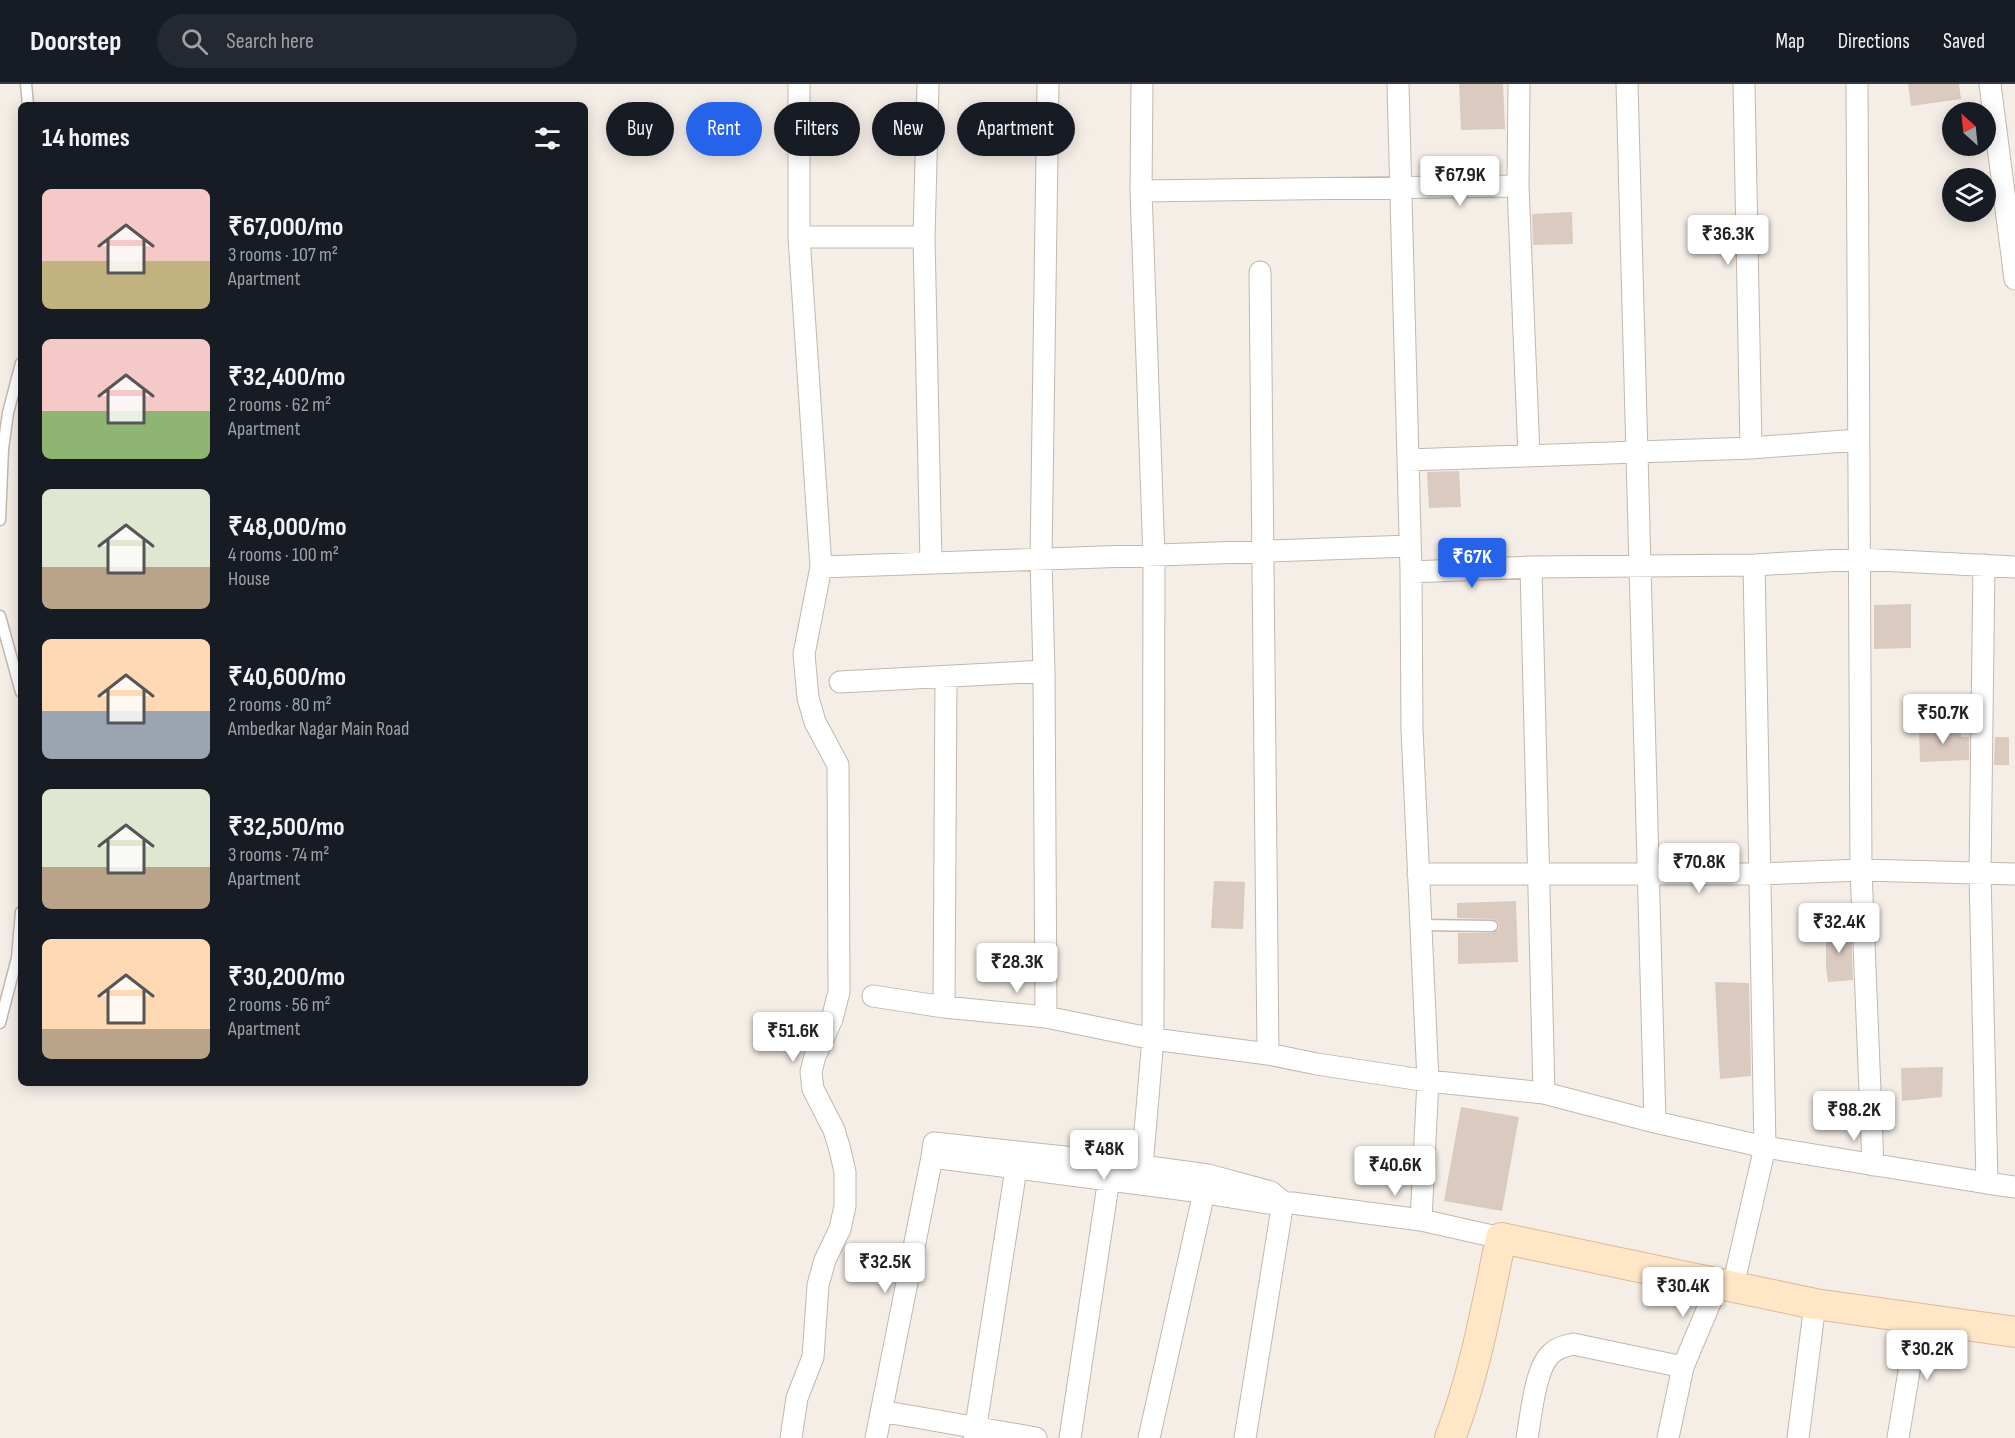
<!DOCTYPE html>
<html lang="en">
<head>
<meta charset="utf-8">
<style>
  :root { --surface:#171b24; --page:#242831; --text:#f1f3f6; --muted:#9ea1a6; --line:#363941; --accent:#2563eb }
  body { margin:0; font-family:"Sofia Sans Condensed",sans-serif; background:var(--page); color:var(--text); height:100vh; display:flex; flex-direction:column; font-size:22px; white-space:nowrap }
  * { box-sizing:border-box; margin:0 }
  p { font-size:20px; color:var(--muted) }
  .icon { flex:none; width:33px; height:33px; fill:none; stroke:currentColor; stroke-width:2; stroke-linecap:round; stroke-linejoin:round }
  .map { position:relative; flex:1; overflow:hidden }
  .panel { position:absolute; left:18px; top:18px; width:570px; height:984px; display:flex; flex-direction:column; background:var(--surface); border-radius:9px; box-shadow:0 3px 15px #0003 }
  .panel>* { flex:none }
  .hud { position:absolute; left:606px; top:18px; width:570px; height:54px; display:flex; gap:12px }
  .needle { width:39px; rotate:333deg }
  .tools { position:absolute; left:1942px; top:18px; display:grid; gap:12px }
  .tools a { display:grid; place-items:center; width:54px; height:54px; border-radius:50%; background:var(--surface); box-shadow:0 3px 15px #0003; font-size:30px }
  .price { position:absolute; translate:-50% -51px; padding:0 14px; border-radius:6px; background:#fff; color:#222; font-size:20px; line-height:39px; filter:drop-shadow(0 2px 3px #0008) }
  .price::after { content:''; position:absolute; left:50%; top:36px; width:18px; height:14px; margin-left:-9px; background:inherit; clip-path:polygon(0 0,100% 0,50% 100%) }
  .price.current { background:var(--accent); color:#fff }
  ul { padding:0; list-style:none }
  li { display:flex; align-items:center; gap:18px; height:150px; padding:0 24px }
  li span { display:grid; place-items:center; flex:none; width:168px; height:120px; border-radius:9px; color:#555 }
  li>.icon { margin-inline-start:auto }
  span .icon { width:72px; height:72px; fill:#fffc; stroke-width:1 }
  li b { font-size:26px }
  h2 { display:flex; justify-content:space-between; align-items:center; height:72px; padding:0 24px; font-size:26px }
  .pill { padding:0 21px; border-radius:27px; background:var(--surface); box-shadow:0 3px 15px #0003; font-size:21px; line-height:54px }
  .pill.current { background:var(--accent); color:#fff }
  header { display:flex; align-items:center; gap:36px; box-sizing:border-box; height:84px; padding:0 30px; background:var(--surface); border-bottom:2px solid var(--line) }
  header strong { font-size:28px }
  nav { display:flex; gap:33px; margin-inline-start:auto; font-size:21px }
  .search { width:420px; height:54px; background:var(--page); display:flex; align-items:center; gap:15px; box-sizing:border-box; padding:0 21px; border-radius:33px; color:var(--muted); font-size:22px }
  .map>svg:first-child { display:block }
</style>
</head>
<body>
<header>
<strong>Doorstep</strong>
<div class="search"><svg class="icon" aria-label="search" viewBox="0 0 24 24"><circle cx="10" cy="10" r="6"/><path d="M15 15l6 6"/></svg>Search here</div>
<nav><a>Map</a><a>Directions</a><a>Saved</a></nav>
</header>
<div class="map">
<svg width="2015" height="1354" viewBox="0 0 2015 1354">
  <rect width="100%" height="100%" fill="#f5eee7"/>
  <path fill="#dacabf" d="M1459,0H1503L1505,45L1461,46Z
    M1908,0H1959L1961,15L1911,22Z
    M1572,128L1573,160L1533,161L1532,130Z
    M1459,387L1461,423L1429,424L1427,388Z
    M1911,520V564L1874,565V521Z
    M1960,642L1961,653H1969V676L1920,678L1919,645Z
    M1995,653H2009V681H1994Z
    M1214,797L1245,798L1243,845L1211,844Z
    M1516,817L1518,878L1458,880V849H1492L1498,846L1499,842L1498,838L1493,835L1457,834V819Z
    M1851,843L1853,896L1828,898L1826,884V844Z
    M1715,898L1749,899L1751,992L1720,995Z
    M1943,983L1942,1013L1902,1017L1901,984Z
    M1461,1023L1519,1033L1502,1127L1444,1117Z"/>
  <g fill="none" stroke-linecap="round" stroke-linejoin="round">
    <defs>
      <path id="lane" d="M26,0L28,21
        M0,436L3,365L8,329L21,279
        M0,532L21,608
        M1421,841L1492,842
        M0,939L17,874L21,828"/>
      <path id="street" d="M799,0V153L821,483L1410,462
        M928,0L924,153L931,479
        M1142,0L1141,107L1154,473L1153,955L1142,1082
        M1398,0L1411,488L1412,645L1428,997L1421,1136
        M1519,0L1518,102L1529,371
        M1627,0L1655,1038
        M1744,0L1751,364
        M1857,0L1861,786L1873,1081
        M1990,0L2015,195
        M1141,107L1518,102
        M799,153H924
        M1260,188L1268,970
        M1408,376L1751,364L1858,356
        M1531,483L1544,1009
        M1411,488L1531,483L1754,481L1860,475L2015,483
        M840,598L1044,587
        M1418,790H1759L1861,786L2015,790
        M873,912L944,923L1046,933L1153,955L1268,970L1317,980L1428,997L1544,1009L1655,1038L1765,1063L1987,1099L1980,790L1984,481
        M944,923L946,593
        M1046,933L1044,587L1041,475L1048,0
        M1987,1099L2015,1103
        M1283,1118L1271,1108L1208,1091L1112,1078L934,1059L932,1073L1194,1107L1267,1119H1292L1421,1136L1501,1154
        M1733,1202L1765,1063L1754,481
        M881,1327L1036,1354
        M791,1354L797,1314L813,1273L818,1201L825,1176L840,1145L845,1122V1088L840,1066L834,1046L813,1005L811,988L815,972L832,935L839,908L838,681L815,638L808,614L804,570L821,483
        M876,1354L932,1073
        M974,1354L1018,1072
        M1070,1354L1111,1081
        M1149,1354L1207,1095
        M1245,1354L1283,1118
        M1527,1354C1531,1333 1535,1282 1552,1269C1558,1263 1566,1262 1573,1260L1683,1283
        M1668,1354L1683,1283L1718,1200
        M1798,1354L1815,1220
        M1898,1354L1918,1233"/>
      <path id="secondary" d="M1450,1354C1475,1290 1487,1221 1501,1154L1815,1220L2015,1248"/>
    </defs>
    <use href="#lane" stroke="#c4b7ac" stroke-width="13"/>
    <use href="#street" stroke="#c4b7ac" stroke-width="23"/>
    <use href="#secondary" stroke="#dcbb95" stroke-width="32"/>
    <use href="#lane" stroke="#fff" stroke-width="10"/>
    <use href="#street" stroke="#fff" stroke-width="21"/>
    <use href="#secondary" stroke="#ffe6c7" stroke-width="30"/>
  </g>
</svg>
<div class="tools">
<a><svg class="needle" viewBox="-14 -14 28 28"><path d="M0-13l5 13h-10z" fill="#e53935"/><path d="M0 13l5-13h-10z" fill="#9ea1a6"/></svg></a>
<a><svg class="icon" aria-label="layers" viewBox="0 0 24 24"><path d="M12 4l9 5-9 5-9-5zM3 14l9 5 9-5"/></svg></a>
</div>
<b class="price" style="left:1460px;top:123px">₹67.9K</b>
<b class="price" style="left:1728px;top:182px">₹36.3K</b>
<b class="price current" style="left:1472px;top:505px">₹67K</b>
<b class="price" style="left:1943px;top:661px">₹50.7K</b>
<b class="price" style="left:1699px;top:810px">₹70.8K</b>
<b class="price" style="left:1839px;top:870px">₹32.4K</b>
<b class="price" style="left:1017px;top:910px">₹28.3K</b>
<b class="price" style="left:793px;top:979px">₹51.6K</b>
<b class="price" style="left:1854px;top:1058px">₹98.2K</b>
<b class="price" style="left:1104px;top:1097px">₹48K</b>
<b class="price" style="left:1395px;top:1113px">₹40.6K</b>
<b class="price" style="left:885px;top:1210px">₹32.5K</b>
<b class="price" style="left:1683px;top:1234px">₹30.4K</b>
<b class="price" style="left:1927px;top:1297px">₹30.2K</b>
<div class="hud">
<a class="pill">Buy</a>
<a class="pill current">Rent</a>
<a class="pill">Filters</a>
<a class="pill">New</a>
<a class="pill">Apartment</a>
</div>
<section class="panel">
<h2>14 homes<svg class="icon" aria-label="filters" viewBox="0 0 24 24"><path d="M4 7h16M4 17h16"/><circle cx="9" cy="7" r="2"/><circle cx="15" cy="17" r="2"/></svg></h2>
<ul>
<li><span style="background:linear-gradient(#f6c9c9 60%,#c2b280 0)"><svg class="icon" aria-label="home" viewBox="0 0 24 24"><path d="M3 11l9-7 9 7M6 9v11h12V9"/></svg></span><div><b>₹67,000/mo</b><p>3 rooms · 107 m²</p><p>Apartment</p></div></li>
<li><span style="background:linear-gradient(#f6c9c9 60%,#8fb573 0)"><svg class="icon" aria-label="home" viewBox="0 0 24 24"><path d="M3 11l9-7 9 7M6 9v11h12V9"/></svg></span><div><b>₹32,400/mo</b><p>2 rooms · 62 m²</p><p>Apartment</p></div></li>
<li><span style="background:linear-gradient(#dfe7d0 65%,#b9a48a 0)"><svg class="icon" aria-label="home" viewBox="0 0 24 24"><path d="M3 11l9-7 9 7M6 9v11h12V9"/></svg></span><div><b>₹48,000/mo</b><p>4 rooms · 100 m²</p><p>House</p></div></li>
<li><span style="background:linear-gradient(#ffd9b3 60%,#9aa5b1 0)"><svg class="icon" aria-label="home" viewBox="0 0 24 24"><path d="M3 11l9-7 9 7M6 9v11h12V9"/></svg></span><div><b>₹40,600/mo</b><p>2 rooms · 80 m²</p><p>Ambedkar Nagar Main Road</p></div></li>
<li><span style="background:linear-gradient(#dfe7d0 65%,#b9a48a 0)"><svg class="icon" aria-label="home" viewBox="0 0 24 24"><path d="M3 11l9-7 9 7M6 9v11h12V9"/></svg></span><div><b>₹32,500/mo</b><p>3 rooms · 74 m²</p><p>Apartment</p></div></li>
<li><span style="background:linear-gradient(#ffd9b3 75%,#b9a48a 0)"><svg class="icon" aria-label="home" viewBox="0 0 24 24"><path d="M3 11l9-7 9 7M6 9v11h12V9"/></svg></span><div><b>₹30,200/mo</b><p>2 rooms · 56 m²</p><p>Apartment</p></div></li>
</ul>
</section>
</div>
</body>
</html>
